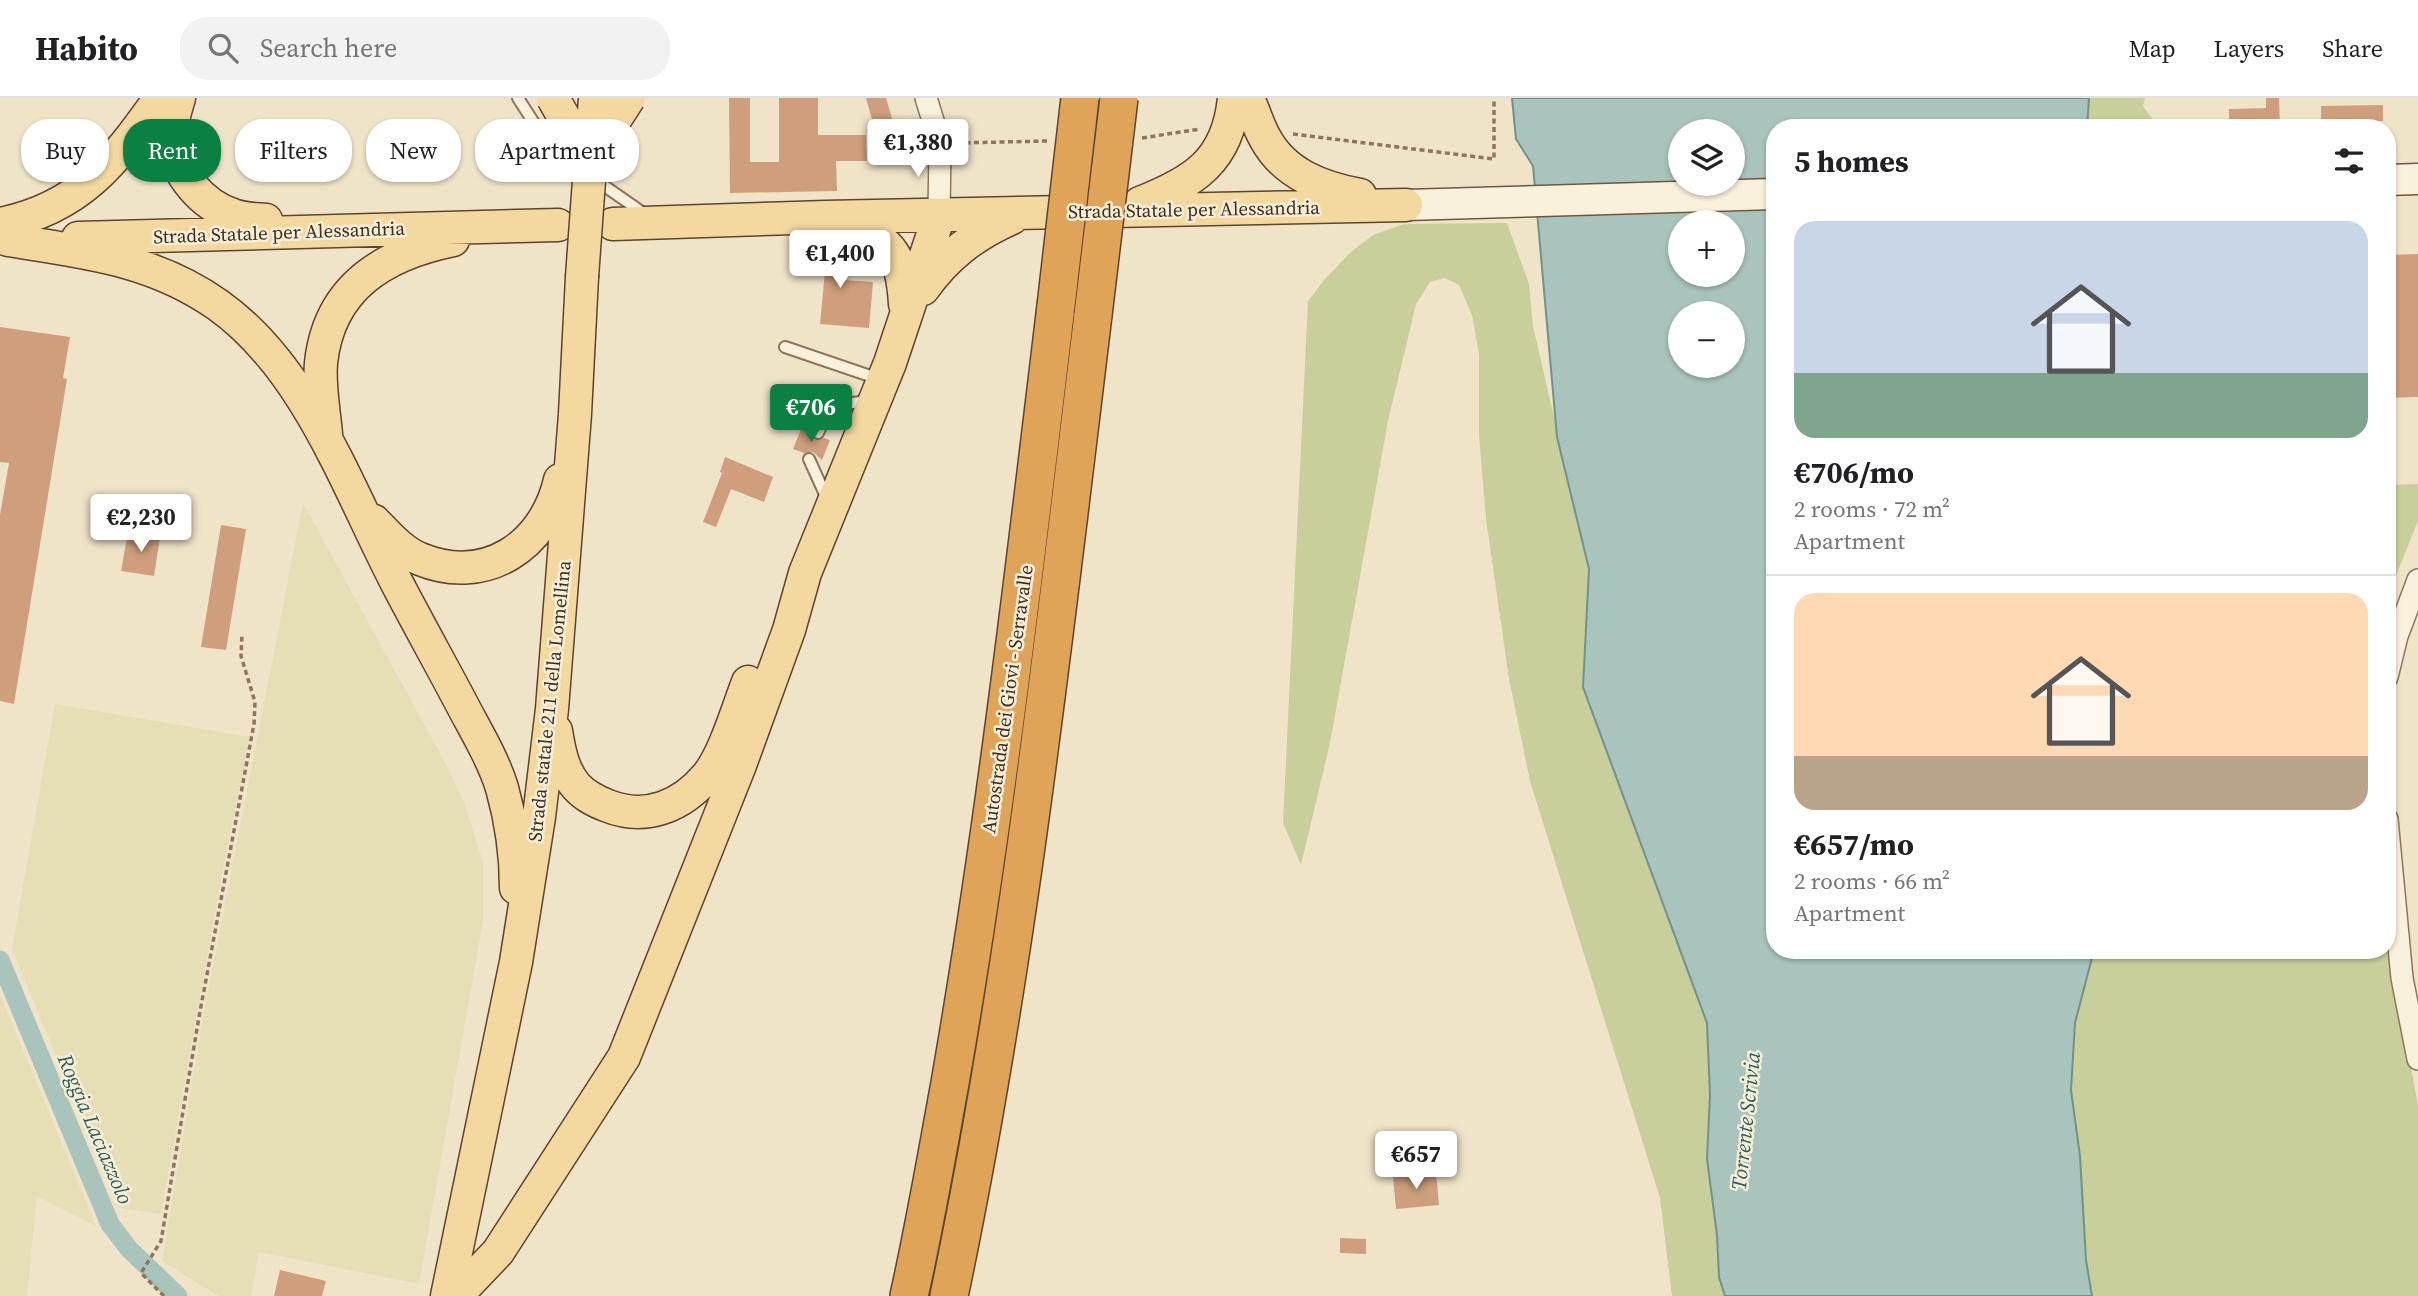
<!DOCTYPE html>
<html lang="en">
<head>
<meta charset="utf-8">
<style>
  :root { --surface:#fff; --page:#f2f2f2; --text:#202124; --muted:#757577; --line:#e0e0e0; --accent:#0b8043 }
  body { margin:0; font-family:"Source Serif 4",serif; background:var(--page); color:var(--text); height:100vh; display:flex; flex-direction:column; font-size:26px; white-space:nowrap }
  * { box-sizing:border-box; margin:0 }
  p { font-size:23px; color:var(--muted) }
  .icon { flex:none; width:38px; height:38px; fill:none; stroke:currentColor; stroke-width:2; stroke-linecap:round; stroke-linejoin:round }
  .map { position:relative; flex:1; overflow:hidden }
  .sheet { position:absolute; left:1766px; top:21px; width:630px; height:840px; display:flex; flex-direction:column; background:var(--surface); border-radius:28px; box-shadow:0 2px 5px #0004 }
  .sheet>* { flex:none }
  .top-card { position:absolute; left:21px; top:21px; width:665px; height:63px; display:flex; gap:14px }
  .fabs { position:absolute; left:1668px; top:21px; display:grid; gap:14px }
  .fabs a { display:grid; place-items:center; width:77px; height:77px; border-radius:50%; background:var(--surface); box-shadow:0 2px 5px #0004; font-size:35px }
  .price { position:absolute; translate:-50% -60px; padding:0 16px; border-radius:7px; background:#fff; color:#222; font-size:23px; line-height:46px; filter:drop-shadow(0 2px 4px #0008) }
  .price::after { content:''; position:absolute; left:50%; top:42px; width:21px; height:16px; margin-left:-10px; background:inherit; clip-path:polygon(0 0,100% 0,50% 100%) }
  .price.active { background:var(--accent); color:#fff }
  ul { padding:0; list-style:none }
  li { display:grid; align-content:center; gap:14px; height:371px; padding:0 28px }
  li+li { border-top:2px solid var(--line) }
  li span { display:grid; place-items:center; height:217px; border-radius:21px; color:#555 }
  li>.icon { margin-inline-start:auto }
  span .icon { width:126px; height:126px; fill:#fffc; stroke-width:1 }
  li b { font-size:30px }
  h2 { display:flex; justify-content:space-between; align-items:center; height:84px; padding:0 28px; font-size:30px }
  .tag { padding:0 24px; border-radius:28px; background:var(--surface); box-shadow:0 2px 5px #0004; font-size:24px; line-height:63px }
  .tag.active { background:var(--accent); color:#fff }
  header { display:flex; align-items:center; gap:42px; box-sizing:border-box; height:98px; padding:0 35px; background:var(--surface); border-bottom:2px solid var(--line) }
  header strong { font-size:33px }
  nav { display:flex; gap:38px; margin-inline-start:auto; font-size:24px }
  .search { width:490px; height:63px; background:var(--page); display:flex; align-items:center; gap:18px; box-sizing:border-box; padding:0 24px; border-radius:28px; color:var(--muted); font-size:26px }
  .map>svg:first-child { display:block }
</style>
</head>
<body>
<header>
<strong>Habito</strong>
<div class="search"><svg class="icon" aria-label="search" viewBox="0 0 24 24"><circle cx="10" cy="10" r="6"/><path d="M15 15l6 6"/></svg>Search here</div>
<nav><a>Map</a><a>Layers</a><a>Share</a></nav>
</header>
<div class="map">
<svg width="2418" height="1198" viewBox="0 0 2418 1198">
  <rect width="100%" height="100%" fill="#f0e4c8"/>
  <path fill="#e6deb5" d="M303,405L447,668L464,704L483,764V823L419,1186L259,1154L251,1198H219L162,1163L206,903Z
    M55,606L250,639L226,755L161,1116L119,1110L12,851Z
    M0,896L96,1128L37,1098L27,1198H0Z"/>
  <path fill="#c9cf9b" d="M2089,0H2145L2143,8L2159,30H2087Z
    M1507,125L1529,186L1533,228L1589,471L1583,589L1707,925L1710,997L1707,1061L1717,1137L1719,1179L1725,1198H1672L1660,1100L1530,683L1509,581L1486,421L1479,338V257L1472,217L1459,187L1445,180L1430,184L1416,206L1388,323L1330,645L1301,767L1283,725L1308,203L1325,181L1351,154L1373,137L1404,126Z
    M2418,386V423L2387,500V387Z
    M2387,833L2418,1008V1198H2092L2086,1162L2080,1058L2071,992L2075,925L2094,852H2387Z"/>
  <path fill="#a9c4bc" stroke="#6f938a" stroke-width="2" fill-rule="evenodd" d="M1512,0H2089L2087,30H1774V852H2094L2075,925L2071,992L2080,1058L2086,1162L2092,1198H1725L1719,1179L1717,1137L1707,1061L1710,997L1707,925L1583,589L1589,471L1557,339L1533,68L1516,41ZM1680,33H1732V86H1680ZM1680,124H1732V177H1680ZM1680,215H1732V268H1680Z"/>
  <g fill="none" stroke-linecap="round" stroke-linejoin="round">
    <path stroke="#a9c4bc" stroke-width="19" d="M0,862L110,1126L129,1151L178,1198"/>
  </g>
  <path fill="#cf9f7d" d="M729,0H750V64H779V0H818V37H866L867,63H836L837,93L730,95Z
    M866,0H886L897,38L878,43Z
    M2266,0H2279L2280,30H2229V11L2266,10Z
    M2383,7V23L2321,24V8Z
    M843,150L844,182L873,184L869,230L820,226L825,173H806L805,151Z
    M2418,156V299L2387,300V157Z
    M0,229L70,239L63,280L67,281L14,606L0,603V417L9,365L0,364Z
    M801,331L810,334L815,342L824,340L830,342L822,362L813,354L804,355L793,351Z
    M725,359L773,379L764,404L731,391L716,429L703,424L722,375L720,374Z
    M221,427L246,431L226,552L201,549Z
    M128,434L160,439L154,478L121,473Z
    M1436,1075L1439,1107L1396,1111L1393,1079Z
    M1340,1140L1366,1141V1156L1340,1155Z
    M280,1172L326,1183L322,1198H274Z"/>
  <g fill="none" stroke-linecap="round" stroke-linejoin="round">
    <defs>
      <path id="lane" d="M518,0L550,50L577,69
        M593,80L646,117
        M785,249L882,282
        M818,335L830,308L868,303
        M809,361L828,403"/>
      <path id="street" d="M926,0L940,45L939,118
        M2387,579L2397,538L2418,482
        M2387,721L2402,880L2418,961"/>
      <path id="secondary" d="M2387,82L2418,81
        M1406,107L1774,96"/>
      <path id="primary" d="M179,0C175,14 170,28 172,44C176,76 202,107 233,117C243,121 256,121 266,122
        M1248,0C1254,13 1258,28 1265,40C1284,76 1322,90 1360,97
        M1140,105C1194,84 1228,63 1234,0
        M841,124C890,141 902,153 905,206
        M0,126C81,110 115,63 160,0
        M613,126L826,119L1406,107
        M78,140L558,127
        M8,142C84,154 153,161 218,207C308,271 349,394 399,489C421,531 444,572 466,614C479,638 494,664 502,690C511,722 516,757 516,790
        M923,191C947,157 974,137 1012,120
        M326,336C324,313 319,288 321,265C329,189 384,156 453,142
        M374,423C388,437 401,453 420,461C486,488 545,448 560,382
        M556,633C559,652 563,673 576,688C585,698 595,703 608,708C646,723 682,708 707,678C724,658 738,610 748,584
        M447,1198L516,864L539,719L552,611L575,316L582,179
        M456,1198L498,1154L624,959L740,667L789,532L805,475L890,265L939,118"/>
      <path id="highway" d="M909,1198C925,1127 937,1056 950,985C995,727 1025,467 1056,208
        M949,1198C1017,874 1053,545 1093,217"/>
    </defs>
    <use href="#lane" stroke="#8d765c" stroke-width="14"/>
    <use href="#street" stroke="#8d765c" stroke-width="24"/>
    <use href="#secondary" stroke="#6f573f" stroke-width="33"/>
    <use href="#primary" stroke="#5b4430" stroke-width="35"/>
    <use href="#highway" stroke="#5b4430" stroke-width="40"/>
    <path stroke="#8d765c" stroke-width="3.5" stroke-dasharray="5 3.5" stroke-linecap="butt" d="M1293,36L1494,61V0
      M1142,40L1200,31
      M957,45L1047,43
      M164,1198L141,1175L161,1143L199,919L254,626L255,604L241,558L242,537"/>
    <use href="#lane" stroke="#faf1dc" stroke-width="10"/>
    <use href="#street" stroke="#faf1dc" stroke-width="21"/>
    <use href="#secondary" stroke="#faf1dc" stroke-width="30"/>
    <use href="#primary" stroke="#f3d9a0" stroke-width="32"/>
    <use href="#highway" stroke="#e0a458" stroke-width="37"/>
    <defs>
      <path id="primary-bridge" d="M553,0L575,39L584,68
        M598,57L605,37L629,0
        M582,179L595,0"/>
      <path id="highway-bridge" d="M1056,208L1080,0
        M1093,217L1119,0"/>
    </defs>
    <use href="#primary-bridge" stroke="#5b4430" stroke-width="35" stroke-linecap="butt"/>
    <use href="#highway-bridge" stroke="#5b4430" stroke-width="40" stroke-linecap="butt"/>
    <use href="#primary-bridge" stroke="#f3d9a0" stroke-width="32"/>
    <use href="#highway-bridge" stroke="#e0a458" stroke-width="37"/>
  </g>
  <g text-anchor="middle" stroke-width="5" stroke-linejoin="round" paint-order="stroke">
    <g font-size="19" fill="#3d2e20" stroke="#f7eed8">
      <text transform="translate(1194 111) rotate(-1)" y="7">Strada Statale per Alessandria</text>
      <text transform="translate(279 134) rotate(-2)" y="7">Strada Statale per Alessandria</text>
      <text transform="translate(1007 601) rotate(-82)" y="7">Autostrada dei Giovi - Serravalle</text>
      <text transform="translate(549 603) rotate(-84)" y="7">Strada statale 211 della Lomellina</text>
    </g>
    <g font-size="21" font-style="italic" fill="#2f5d5a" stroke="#f7eed8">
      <text transform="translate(1746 1023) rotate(-84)" y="7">Torrente Scrivia</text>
      <text transform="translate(95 1031) rotate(67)" y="7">Roggia Laciazzolo</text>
    </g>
  </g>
</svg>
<div class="fabs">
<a><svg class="icon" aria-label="layers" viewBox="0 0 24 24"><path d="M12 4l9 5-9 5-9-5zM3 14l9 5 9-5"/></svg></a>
<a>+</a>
<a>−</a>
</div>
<b class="price" style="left:918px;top:81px">€1,380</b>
<b class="price" style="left:840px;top:192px">€1,400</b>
<b class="price active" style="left:811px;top:346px">€706</b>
<b class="price" style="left:141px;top:456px">€2,230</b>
<b class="price" style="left:1416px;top:1093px">€657</b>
<div class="top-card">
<a class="tag">Buy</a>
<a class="tag active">Rent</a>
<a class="tag">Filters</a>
<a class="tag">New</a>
<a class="tag">Apartment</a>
</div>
<section class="sheet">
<h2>5 homes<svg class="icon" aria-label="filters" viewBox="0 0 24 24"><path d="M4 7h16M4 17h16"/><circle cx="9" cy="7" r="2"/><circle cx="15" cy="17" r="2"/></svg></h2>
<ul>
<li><span style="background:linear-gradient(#c9d6e8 70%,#7fa58c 0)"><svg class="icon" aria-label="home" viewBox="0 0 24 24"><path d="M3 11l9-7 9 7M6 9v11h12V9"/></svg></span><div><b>€706/mo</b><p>2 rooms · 72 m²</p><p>Apartment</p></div></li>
<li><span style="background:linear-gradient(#ffd9b3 75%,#b9a48a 0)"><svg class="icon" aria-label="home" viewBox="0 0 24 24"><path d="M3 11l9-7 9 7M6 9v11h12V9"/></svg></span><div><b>€657/mo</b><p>2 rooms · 66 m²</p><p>Apartment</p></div></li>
</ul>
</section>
</div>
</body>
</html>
